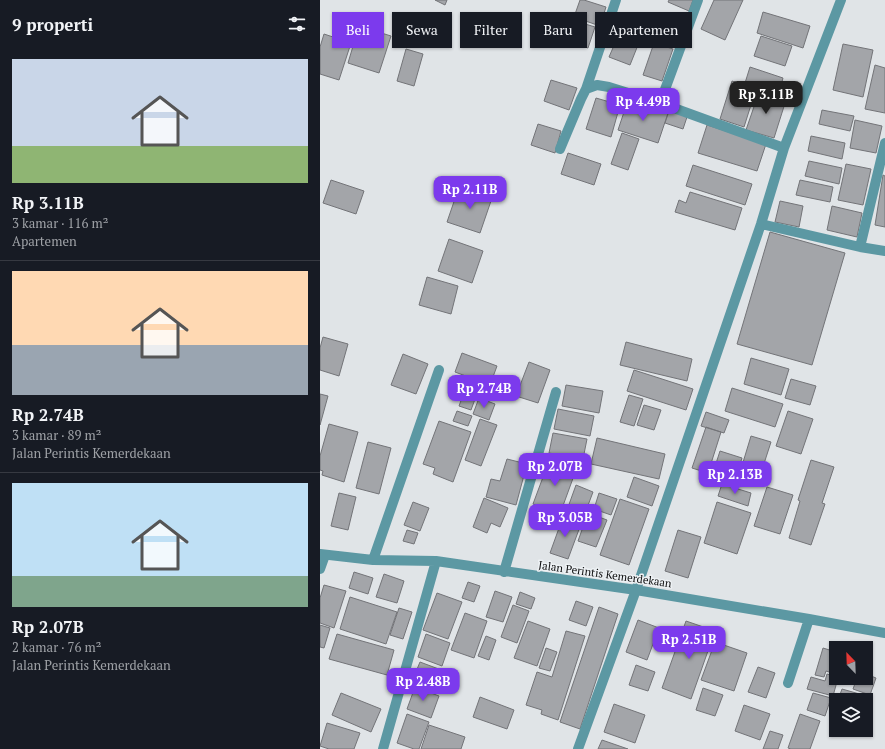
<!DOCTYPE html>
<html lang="id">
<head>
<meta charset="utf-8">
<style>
  :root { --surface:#171b24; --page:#242831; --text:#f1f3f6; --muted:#9ea1a6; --line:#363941; --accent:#7c3aed }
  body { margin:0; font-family:"PT Serif",serif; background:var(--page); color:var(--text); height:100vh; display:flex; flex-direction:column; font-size:15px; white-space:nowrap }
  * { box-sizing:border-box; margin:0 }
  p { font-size:13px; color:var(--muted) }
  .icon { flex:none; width:22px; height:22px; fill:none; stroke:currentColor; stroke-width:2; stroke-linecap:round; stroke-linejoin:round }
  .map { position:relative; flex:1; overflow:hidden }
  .drawer { display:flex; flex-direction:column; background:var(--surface); width:320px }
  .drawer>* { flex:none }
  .guide { position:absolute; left:12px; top:12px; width:380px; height:36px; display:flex; gap:8px }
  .needle { width:26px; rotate:337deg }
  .tools { position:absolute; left:509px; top:641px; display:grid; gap:8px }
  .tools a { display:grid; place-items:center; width:44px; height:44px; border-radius:0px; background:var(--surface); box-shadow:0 1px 3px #0004; font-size:20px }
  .price { position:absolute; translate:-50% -34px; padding:0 9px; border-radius:8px; background:var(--accent); color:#fff; font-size:13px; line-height:26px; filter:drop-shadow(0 1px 2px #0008) }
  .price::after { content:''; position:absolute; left:50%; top:24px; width:12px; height:9px; margin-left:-6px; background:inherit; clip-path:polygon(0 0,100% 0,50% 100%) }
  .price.selected { background:#222; color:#fff }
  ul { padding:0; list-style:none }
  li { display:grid; align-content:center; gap:8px; height:212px; padding:0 12px }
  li+li { border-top:1px solid var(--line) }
  li span { display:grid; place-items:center; height:124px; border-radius:0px; color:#555 }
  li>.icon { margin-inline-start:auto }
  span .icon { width:72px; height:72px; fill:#fffc; stroke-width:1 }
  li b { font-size:17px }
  h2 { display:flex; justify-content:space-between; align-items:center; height:48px; padding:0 12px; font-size:17px }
  .pill { padding:0 14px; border-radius:0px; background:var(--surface); box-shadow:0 1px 3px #0004; font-size:14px; line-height:36px }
  .pill.selected { background:var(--accent); color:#fff }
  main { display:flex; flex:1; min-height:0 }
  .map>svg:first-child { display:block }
</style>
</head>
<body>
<main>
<section class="drawer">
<h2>9 properti<svg class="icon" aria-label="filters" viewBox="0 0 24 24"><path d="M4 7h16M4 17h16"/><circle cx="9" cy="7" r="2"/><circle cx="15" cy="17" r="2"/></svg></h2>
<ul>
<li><span style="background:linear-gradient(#c9d6e8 70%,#8fb573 0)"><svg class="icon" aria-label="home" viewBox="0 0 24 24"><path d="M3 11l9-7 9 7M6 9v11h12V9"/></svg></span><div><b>Rp 3.11B</b><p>3 kamar · 116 m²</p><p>Apartemen</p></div></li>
<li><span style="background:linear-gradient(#ffd9b3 60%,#9aa5b1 0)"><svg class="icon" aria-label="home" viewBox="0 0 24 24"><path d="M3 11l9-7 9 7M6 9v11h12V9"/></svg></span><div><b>Rp 2.74B</b><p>3 kamar · 89 m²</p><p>Jalan Perintis Kemerdekaan</p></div></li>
<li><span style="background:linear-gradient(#bfe0f5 75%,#7fa58c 0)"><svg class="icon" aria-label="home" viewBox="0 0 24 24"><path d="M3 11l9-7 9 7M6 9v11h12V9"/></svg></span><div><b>Rp 2.07B</b><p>2 kamar · 76 m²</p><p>Jalan Perintis Kemerdekaan</p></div></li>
</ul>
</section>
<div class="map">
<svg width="565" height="749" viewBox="0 0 565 749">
  <rect width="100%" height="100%" fill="#e0e4e7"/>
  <path fill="#a3a5a9" stroke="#737478" d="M115,0H127L125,5Z
    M260,0H264L286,7L280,26L254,17Z
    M349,0H373L369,11L348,2Z
    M394,0H423L405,40L381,29Z
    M443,12L490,26L483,48L437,33Z
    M249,19L275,27L268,48L248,42L250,36L244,35Z
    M39,26L71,36L59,73L28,63Z
    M302,27L322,35L310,65L289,57Z
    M4,34L31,43L19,80L0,74V47Z
    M441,36L472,46L465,66L434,56Z
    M334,43L353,49L342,81L323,75Z
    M523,44L553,50L543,97L513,90Z
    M86,49L103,54L94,86L77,81Z
    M555,65L565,68V113L545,109Z
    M430,67L463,78L459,93L425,83Z
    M231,80L257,88L249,110L224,101Z
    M412,81L436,89L424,127L400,119Z
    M439,92L466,100L454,138L426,130Z
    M276,98L300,105L291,137L266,129Z
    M308,100L348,113L338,143L298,130Z
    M350,108L368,114L363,129L345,123Z
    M502,110L534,116L530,131L499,124Z
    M535,120L562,126L556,153L530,148Z
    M218,124L241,131L235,153L211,145Z
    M387,125L446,144L437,171L378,153Z
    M302,133L319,139L308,170L291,164Z
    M491,136L525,143L522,159L488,151Z
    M248,153L281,164L274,185L241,174Z
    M489,161L522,168L519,184L485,176Z
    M526,164L551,169L543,205L518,200Z
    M373,165L432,184L425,205L366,186Z
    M563,175L565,176V227L555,225Z
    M11,180L44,191L36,214L3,203Z
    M480,180L513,187L510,202L476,195Z
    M139,187L172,198L160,233L127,222Z
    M370,192L422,208L415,230L355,212L359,200L366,203Z
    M460,201L483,206L479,227L455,222Z
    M512,206L542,213L537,237L507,230Z
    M450,232L525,253L492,365L417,344Z
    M129,239L163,251L152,283L118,271Z
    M107,277L138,286L131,314L99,305Z
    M3,337L28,344L19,376L0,370V348Z
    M306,342L372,359L367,381L300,365Z
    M142,353L177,366L170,385L135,372Z
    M83,354L108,364L96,394L71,385Z
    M431,358L469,369L461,395L424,384Z
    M209,362L230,370L218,403L196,396Z
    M314,370L373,389L366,410L307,391Z
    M471,379L496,386L490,405L465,398Z
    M246,385L283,391L279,413L242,406Z
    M146,387L158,391L151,410L139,406Z
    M412,388L463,404L455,427L405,411Z
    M0,394L8,396L0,425Z
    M309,395L323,399L314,426L300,422Z
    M159,398L175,404L169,420L153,414Z
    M324,405L341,410L334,430L317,425Z
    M238,409L274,416L270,436L234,429Z
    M137,411L152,416L148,426L133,421Z
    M468,411L493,419L481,454L456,446Z
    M386,412L409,420L404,433L381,426Z
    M160,419L177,425L161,466L145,460Z
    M119,421L151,432L133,482L113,474L115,468L103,464Z
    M9,424L38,432L24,482L2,475L3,471L0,470V456Z
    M386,427L401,432L388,473L372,468Z
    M233,433L267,439L263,459L229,453Z
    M431,436L451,442L440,476L421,469Z
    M277,438L345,454L339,479L271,464Z
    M48,442L71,448L59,494L36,488Z
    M400,451L422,458L413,486L391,479Z
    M187,459L207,464L196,505L166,497L171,479L180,481Z
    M491,460L514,467L502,503L505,504L491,545L469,538L480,501L478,500Z
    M229,461L256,470L240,514L213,504Z
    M314,477L339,486L332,506L307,497Z
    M402,484L431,493L428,506L398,496Z
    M256,485L273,492L264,516L247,510Z
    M447,487L473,495L460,534L434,526Z
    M19,493L36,497L28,530L11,526Z
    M279,493L297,499L291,515L274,509Z
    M164,498L188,508L180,527L171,523L167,533L153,527Z
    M300,499L329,509L309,565L280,555Z
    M93,502L109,508L100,531L84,525Z
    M397,502L431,513L417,554L384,543Z
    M268,513L287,520L276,547L258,541Z
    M243,517L261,524L248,559L230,553Z
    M87,530L98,533L94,544L83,541Z
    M358,530L381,537L368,578L345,571Z
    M34,572L53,578L48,594L29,588Z
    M64,574L84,581L77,603L56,597Z
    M148,582L160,586L154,602L142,598Z
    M4,585L26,591L14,628L0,623V598Z
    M175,591L192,597L183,622L166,617Z
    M200,592L215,598L211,609L196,604Z
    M117,593L142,602L128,639L103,630Z
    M30,597L77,612L66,644L20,629Z
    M256,601L273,607L266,626L249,620Z
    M193,605L209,611L197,643L181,637Z
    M279,607L298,614L260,729L240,722Z
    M79,608L92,612L83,639L70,635Z
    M145,613L167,621L154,658L131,650Z
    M318,620L339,628L327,660L306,652Z
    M208,621L230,629L217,666L194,658Z
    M366,621L395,631L371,699L342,688Z
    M0,625L10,628L4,648L0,647Z
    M246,631L265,636L238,720L221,714L222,710L206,705L217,672L232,677Z
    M17,634L74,650L67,675L9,659Z
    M106,634L130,643L122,666L98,657Z
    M166,636L176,640L169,660L158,656Z
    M395,642L427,653L414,691L381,680Z
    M226,648L237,652L230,671L219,668Z
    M503,648L516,652V674L506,671L504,677L495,675Z
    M100,662L124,671L118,688L93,679Z
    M316,665L335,672L328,691L309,685Z
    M438,667L455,673L446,698L428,692Z
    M507,674L516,677V678H518L513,696L487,689L491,677L505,681Z
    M546,674L556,678L550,695L533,689L537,678H546Z
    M95,687L119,696L111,718L87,709Z
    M383,688L403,695L395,716L376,710Z
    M522,689L550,697L546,709V700H518Z
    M21,693L61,709L51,732L12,715Z
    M493,693L511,698L505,716L487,710Z
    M160,697L194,710L187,729L153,717Z
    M294,704L325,715L315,743L284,732Z
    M424,705L450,714L440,740L415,731Z
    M87,714L109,722L99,749H94L77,743Z
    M480,714L500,721L490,749H471L468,748Z
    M7,723L40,733L34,749H9L0,746Z
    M109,725L145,737L141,749H101Z
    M450,731L463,735L458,749H443Z
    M282,740L308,749H278Z"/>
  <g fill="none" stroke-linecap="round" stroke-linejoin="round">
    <path stroke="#5c98a3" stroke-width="10" d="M266,89L296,0
      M340,103L378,0
      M240,149L261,99L266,89L277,85L289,87L340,103L464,148
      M441,224L540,247L565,251
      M540,247L565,143
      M0,554L53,560L116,561L316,590L489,619L565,633
      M53,560L119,370
      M0,569L5,555
      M184,572L236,392
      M468,683L489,619
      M63,749L116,561
      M258,749L316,590L441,224L464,148L521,0"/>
  </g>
  <g text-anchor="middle" stroke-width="3" stroke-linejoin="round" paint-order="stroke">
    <g font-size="11" fill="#0d0e0f" stroke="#edf1f4">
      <text transform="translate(285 574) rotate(8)" y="4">Jalan Perintis Kemerdekaan</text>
    </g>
  </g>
</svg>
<div class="tools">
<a><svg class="needle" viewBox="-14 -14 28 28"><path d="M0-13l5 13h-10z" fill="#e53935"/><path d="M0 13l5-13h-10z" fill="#9ea1a6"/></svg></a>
<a><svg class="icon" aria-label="layers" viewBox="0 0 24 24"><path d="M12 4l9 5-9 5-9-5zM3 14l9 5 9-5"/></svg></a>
</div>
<b class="price selected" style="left:446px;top:115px">Rp 3.11B</b>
<b class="price" style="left:323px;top:122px">Rp 4.49B</b>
<b class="price" style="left:150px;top:210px">Rp 2.11B</b>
<b class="price" style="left:164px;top:409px">Rp 2.74B</b>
<b class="price" style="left:235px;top:487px">Rp 2.07B</b>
<b class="price" style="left:415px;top:495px">Rp 2.13B</b>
<b class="price" style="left:245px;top:538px">Rp 3.05B</b>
<b class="price" style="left:369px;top:660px">Rp 2.51B</b>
<b class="price" style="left:103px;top:702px">Rp 2.48B</b>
<div class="guide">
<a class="pill selected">Beli</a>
<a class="pill">Sewa</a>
<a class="pill">Filter</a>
<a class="pill">Baru</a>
<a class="pill">Apartemen</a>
</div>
</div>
</main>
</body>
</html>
